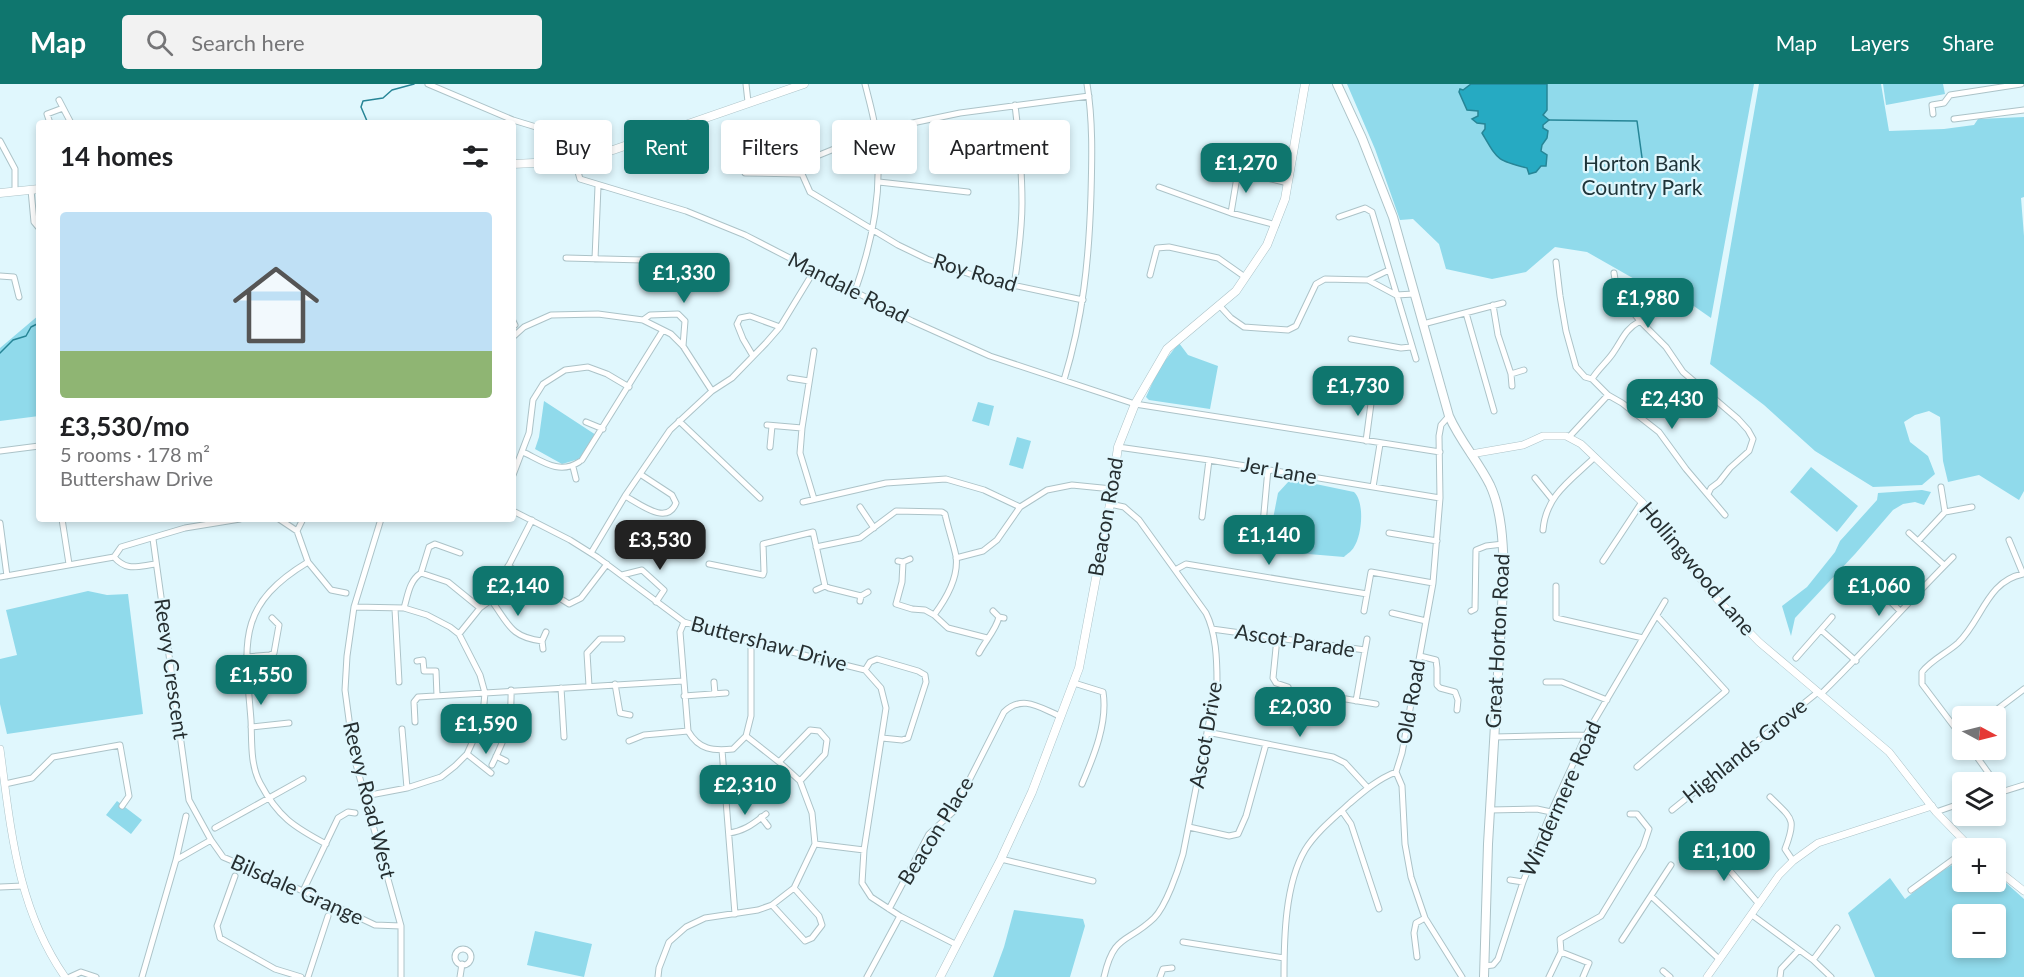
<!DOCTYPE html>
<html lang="en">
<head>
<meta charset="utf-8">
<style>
  :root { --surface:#fff; --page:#f2f2f2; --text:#202124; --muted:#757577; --line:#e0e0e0; --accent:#0f766e }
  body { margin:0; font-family:Lato,sans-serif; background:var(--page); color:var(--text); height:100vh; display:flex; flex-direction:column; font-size:22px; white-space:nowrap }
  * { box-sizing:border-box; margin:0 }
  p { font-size:20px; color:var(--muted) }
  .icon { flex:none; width:33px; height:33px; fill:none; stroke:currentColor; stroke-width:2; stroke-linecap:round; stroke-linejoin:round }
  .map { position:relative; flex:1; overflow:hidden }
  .drawer { position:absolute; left:36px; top:36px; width:480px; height:402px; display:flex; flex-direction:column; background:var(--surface); border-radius:6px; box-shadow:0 3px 9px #0003 }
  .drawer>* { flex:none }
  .banner { position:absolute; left:534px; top:36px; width:570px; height:54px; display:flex; gap:12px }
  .needle { width:39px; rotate:97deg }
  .controls { position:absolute; left:1952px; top:622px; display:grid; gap:12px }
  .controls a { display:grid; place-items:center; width:54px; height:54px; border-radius:6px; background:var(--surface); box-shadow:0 3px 9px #0003; font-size:30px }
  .price { position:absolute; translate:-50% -51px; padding:0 14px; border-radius:12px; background:var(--accent); color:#fff; font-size:20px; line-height:39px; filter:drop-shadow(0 2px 3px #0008) }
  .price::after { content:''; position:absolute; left:50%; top:36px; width:18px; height:14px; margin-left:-9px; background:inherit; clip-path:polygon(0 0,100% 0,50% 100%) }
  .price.on { background:#222; color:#fff }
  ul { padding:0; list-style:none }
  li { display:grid; align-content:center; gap:12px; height:318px; padding:0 24px }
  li+li { border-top:2px solid var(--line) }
  li span { display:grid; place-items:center; height:186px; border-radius:6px; color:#555 }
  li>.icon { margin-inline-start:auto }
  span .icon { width:108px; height:108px; fill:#fffc; stroke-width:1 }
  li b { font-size:26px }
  h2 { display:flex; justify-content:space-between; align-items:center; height:72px; padding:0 24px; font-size:26px }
  .chip { padding:0 21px; border-radius:6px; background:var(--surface); box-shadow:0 3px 9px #0003; font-size:21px; line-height:54px }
  .chip.on { background:var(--accent); color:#fff }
  header { display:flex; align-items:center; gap:36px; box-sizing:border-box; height:84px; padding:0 30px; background:var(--accent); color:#fff }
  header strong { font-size:28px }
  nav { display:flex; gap:33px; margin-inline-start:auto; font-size:21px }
  .search { width:420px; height:54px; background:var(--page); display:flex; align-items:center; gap:15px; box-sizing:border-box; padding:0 21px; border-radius:6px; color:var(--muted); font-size:22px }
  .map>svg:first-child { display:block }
</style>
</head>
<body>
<header>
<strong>Map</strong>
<div class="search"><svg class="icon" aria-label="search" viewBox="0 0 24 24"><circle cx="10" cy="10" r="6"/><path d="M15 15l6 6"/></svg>Search here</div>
<nav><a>Map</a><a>Layers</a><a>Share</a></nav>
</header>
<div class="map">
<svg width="2024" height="893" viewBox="0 0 2024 893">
  <rect width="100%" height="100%" fill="#e0f7fd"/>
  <path fill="#90daeb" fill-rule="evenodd" d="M1347,0H1754L1711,234L1688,218L1666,213L1587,168L1555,163L1526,188L1492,195L1446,185L1439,160L1413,135L1400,136L1375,65Z
    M1759,0H1881L1889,47L1944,45L1974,41L1978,35L2024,33V113L2021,114L2024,152V407L2019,416L1979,391L1948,398L1943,377L1940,333L1929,327L1915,331L1904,338L1910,358L1928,372L1935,390L1922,401L1873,403L1815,367L1764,321L1710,280Z
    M1883,0H1943L1945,10L1886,21Z
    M39,231V332L0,337V264Z
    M1179,259L1188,271L1218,282L1210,325L1149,316L1146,313L1159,284Z
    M544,317L596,351L579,375L562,380L535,365L539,353Z
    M978,318L994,322L989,342L972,337Z
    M1017,353L1031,357L1023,385L1009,381Z
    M1811,383L1858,422L1837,448L1790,408Z
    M1289,397L1306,398L1354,408C1365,418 1362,451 1354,463C1352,467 1347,470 1344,473L1285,468L1273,459L1271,445L1278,409Z
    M1922,406L1931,408L1924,421L1915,418L1903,420L1893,426L1855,470L1795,534L1791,552L1782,522L1807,503L1835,468L1840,457L1877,416L1878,409Z
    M88,507L107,511L128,510L143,630L7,650L0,620V575L17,571L6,526Z
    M117,717L142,736L131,750L106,731Z
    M1962,775V798H1995V789L2024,815V893H1875L1848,829L1890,794L1905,815L1934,792ZM1962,831H1995V864H1962Z
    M1014,826L1083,835L1085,842L1070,893H993L1004,863Z
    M535,847L592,860L584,893L527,881Z"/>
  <path fill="#26aac2" stroke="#268596" stroke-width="1.5" d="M1471,0H1547V26L1543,31L1549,36L1543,41V44L1548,47L1547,54L1542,61L1541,67L1547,71L1546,82H1541L1536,88L1529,90L1527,84C1496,76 1498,76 1482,49L1485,45V40L1477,39L1472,35L1478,32V27L1467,26L1459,8L1460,5L1463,6Z"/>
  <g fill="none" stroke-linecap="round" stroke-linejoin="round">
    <path stroke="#268596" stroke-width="1.5" d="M1549,36L1637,37L1643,81
      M366,39L367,37L361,23L363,17L383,14L392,6L414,0
      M0,269L13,256L26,252L31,243L39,239"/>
    <defs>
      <path id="minor" d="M428,0L513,36L592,60L600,70
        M746,0L748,18
        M59,16L71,39
        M1933,30L1932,21L1944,19L1950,11L2021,0
        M1954,35L2024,26
        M50,39L47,30L63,24
        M0,57L15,85V107
        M575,77L580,95L686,127L745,151L912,237L990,272L1135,320L1440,368
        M745,89L802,90
        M879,98L968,108
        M1159,103L1231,129L1276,141
        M31,106L34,138L39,144
        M1231,129L1238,87L1288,99
        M1339,133L1365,124L1372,128L1416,275
        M566,174L643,176
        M595,175L598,102
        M1556,178L1560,212L1566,247L1576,283L1585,293L1592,295L1608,311L1622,319L1659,348L1686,385L1725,431
        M1150,191L1157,164L1169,163L1218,174L1245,193
        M0,192L14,193L19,213
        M1368,196L1389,186
        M1014,202C1018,175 1022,147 1022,119C1022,86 1019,54 1015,21
        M855,207C873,156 883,105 876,49C874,33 869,16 865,0
        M1083,216L984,195L927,175L898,161L810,108L802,90L807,76L876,48L917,38L960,29L1089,12
        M1219,221L1231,234L1244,243L1288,246L1296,242L1316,200L1325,195L1368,196L1396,211L1414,210
        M1493,221L1498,251L1511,290L1512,302
        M1466,229L1494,327
        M643,236L650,231L678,230L685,237L683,262
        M513,237L515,241
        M1640,237L1666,263L1683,288L1738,335L1748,346L1753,355L1749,367L1730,384L1719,398L1711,404L1708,410
        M1423,240L1503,219
        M513,253L524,243L551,231L598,230L643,236L671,250L683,262L712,307
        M1351,255L1401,264L1411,263
        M753,272L743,255L737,240L740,234L750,232L780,243
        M1511,290L1524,286
        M790,294L809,297
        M1592,295C1598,285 1607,278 1613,269C1623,255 1624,246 1640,237L1617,208L1614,189
        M1064,296C1083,234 1089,176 1091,110C1092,74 1093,36 1087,0
        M1449,332L1441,341L1439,352L1440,414L1433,499L1402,669L1396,688L1402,702L1405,760L1411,793L1425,834L1462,893
        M679,337L760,414
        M586,338L603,345
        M767,341L802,344
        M1569,353L1608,311
        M1366,357L1372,312
        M770,363L772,342
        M1118,363L1209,376L1440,414
        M0,367L39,362
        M523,368C542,377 559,391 579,378
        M582,376L663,246
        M573,383L576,395
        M513,391L529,349L533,316L543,300L565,286L588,283L607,290L629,303
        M1535,394L1552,415
        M1373,403L1380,360
        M1941,403L1945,428
        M625,412C640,420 667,442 676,419L672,411L640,390
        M814,415L800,369L802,344L814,267
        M803,418L886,399L946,395L984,406L1020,423
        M860,423L874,444
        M513,427L570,456L597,473L684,538L751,558L865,586L881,604L886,624L864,766L862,799L871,813L900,832L957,861
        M1202,433L1209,376
        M62,435L69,480
        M279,435L297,447L308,478L331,506L346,509
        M381,435L354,523L347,572L345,606L354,673L401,842V893
        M0,439L7,492
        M1543,446C1546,411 1571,396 1595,373
        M297,447L303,435
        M1389,449L1437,457
        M1909,449L1944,481
        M1262,451L1268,385
        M153,455L189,716L211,756L223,773L303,807L375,841L401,842
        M2009,456L2023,490
        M1918,457L1945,428L1972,423
        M816,463L860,454L896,427L942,428L945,430C948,444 953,458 956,472C959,493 946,515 934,531
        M591,469L625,412L670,346L712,307L732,294L766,259L780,243L814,187
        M114,473C127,488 138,482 156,480
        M956,474L983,467L997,456L1020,423L1047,406L1072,401L1112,405
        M898,477L903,478L910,475
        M1603,477L1642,418
        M308,478C235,522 245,560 251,636C252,657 250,680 260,699C278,733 294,743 326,760
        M903,478L902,498L896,520L912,525L925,526L934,531L948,544L987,554
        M709,480L763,491L764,488L763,460L813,448L825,502L829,504L861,512
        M508,482L569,520L581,514L607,480
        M1175,486L1186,480L1367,510
        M421,489L429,463L435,460L460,469
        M622,491L642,486L664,506L656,518
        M0,493L114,473L121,463L185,444L240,435
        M1865,500L1874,501L1880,493
        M1874,501L1900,527
        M1556,502V534L1643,554
        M816,506L825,502
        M491,516C509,540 510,553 542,557
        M860,517L861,512L868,508
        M354,523L404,524L427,531L450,543L459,550L480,591L485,609L483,630L476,650L467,670L455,682L441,693L407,704L365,712
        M404,524C408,511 409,497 421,489L448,498L480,524
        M395,525L399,598
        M993,527L999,533L1004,534
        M1364,527L1371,488L1433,499
        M1471,527L1475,525L1476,466L1486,462L1503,460
        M1392,529L1426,537
        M684,538L680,548L688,647C699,666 713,667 733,665L746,652L751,632V558
        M1212,545L1365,566L1356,617
        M1821,546L1856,577
        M459,550L480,524L491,516L532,436
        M1277,554L1273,594L1276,599L1288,603
        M543,565L542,557L546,548
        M1365,566L1367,555
        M979,569C985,557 996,546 999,533
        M1420,572L1436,576L1437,584V601L1440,604L1455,608L1458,616L1457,626
        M246,573L270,571L274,569L279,541L272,534
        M1796,574L1832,533
        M417,577L423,576L424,587H436L437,612
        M865,586L870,578L877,575L918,587L925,591L926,598L908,654L902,656L882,654
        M714,598L715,610
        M1546,598H1562L1607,616
        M1074,599L1103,608C1108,638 1094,672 1082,700
        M615,600L620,629L630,631
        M589,602L587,569L600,555H622
        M561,604L564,653
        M1316,610L1376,620
        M1821,610C1866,566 1908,518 1953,473
        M684,612L726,609
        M1987,633L2024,605
        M415,638L414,618L418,613L683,597
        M251,643L289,639
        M402,645L407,704
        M1207,648L1333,673L1345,679L1368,704
        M1494,653L1585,651
        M1962,653L1922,600V588C1931,576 1947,569 1958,559C1982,536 1987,497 2023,490
        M629,657L644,651L688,647
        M722,666L735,830
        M1972,666L2002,708
        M467,670L491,689
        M496,672L506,677
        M779,678L810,646L819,647L827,656L825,670L800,697
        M492,681C506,652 512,638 511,606
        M1637,683L1726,607L1657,532
        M5,700L32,694L53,673L120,661L129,712L122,722
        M1995,710L2024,701
        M1770,713C1792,735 1797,734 1785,765L1793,777
        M1490,726L1537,725L1551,728
        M1672,726L1818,608
        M1342,727L1351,740L1379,825
        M1936,728L1962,719
        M761,733L768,742
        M1189,743L1229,752L1238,750L1246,732L1266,660
        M215,744L303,695
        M729,749C745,747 754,739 766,730
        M1723,758L1731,788L1759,820
        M815,760L864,766
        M1001,775L1093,797
        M176,776L186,732
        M235,792L217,842L220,854L275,885L301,893
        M1510,796L1523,798
        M0,803L23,802
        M1911,806L1962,769
        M303,807L338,734L348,728L355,729
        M1651,812L1719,875
        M772,821L805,857L812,854L822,841L819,832L794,804
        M889,825L929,750L953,728L1004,628C1023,610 1040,624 1060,632
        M1752,831L1813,876L1837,844
        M1622,856L1671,781
        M1183,858L1284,874
        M455 873a8 8 0 1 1 16 0a8 8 0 1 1-16 0Z
        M1561,868L1560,855L1601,832L1643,763L1649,745L1637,730H1630
        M1561,868L1589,879L1583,893
        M1417,873L1414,849L1416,839L1425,834
        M1813,876L1831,893
        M1484,882L1493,881L1498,875L1523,798L1551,728L1587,649L1665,517
        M1663,887L1670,893
        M70,893L81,888L96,893
        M142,893L176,776L211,756
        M308,893L328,832
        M460,893L462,880
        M658,893L659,884L669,858L686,843L705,834L758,826L772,821L794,804L815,760L812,729L800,697L779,678L746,652
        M867,893L900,832
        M1104,893C1114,849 1127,860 1154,834C1166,822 1178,787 1183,770L1217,598C1217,575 1216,549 1206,529L1139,436L1124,423L1110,420
        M1160,893L1163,885L1172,884
        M1284,893C1284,854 1285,800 1305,766C1316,748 1335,733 1350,719C1364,707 1378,695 1396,688
        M1549,893L1561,868
        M1780,893L1781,885L1798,867"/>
      <path id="tertiary" d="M1471,370L1523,361L1543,352H1566L1581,360L1642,418L1714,512L1759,558L1889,668L1936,728L1972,765
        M0,665C11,746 17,824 65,893
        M1995,784L2024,807
        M1707,893L1779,791L1793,777L1818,759L1932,722"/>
      <path id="secondary" d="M513,80L575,77L613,66L804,0
        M0,109L39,105
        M940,893L1001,775L1032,708L1079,584L1110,420L1118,363L1135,320L1167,265L1236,207L1267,161L1285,115L1305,0"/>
      <path id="primary" d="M1337,0L1362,54L1393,133L1449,332C1460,357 1478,377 1490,401C1502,427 1503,460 1504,488L1488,760L1484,893"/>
    </defs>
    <use href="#minor" stroke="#acc3c8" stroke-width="7"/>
    <use href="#tertiary" stroke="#acc3c8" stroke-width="8"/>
    <use href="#secondary" stroke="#acc3c8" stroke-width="9"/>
    <use href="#primary" stroke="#acc3c8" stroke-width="10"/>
    <use href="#minor" stroke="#fff" stroke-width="5"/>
    <use href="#tertiary" stroke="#fff" stroke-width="7"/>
    <use href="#secondary" stroke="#fff" stroke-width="8"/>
    <use href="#primary" stroke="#fff" stroke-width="8"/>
  </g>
  <g text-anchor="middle" stroke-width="4.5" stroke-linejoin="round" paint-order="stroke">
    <g font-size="21" fill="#1e3338" stroke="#e0f7fd">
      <text x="1642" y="87">Horton Bank<tspan x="1642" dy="24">Country Park</tspan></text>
    </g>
    <g font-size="21" fill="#262f31" stroke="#e0f7fd">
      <text transform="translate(975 189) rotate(17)" y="7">Roy Road</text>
      <text transform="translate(848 204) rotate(27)" y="7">Mandale Road</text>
      <text transform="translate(1279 387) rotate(10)" y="7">Jer Lane</text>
      <text transform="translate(1106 433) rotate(-80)" y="7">Beacon Road</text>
      <text transform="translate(1697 485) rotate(50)" y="7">Hollingwood Lane</text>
      <text transform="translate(1295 557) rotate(9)" y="7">Ascot Parade</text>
      <text transform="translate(1498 557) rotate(-87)" y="7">Great Horton Road</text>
      <text transform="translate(769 560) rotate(15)" y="7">Buttershaw Drive</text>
      <text transform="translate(171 585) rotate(82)" y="7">Reevy Crescent</text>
      <text transform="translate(1411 618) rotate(-80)" y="7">Old Road</text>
      <text transform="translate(1206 651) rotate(-80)" y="7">Ascot Drive</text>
      <text transform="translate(1745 667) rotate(-39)" y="7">Highlands Grove</text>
      <text transform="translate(1561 715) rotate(-66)" y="7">Windermere Road</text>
      <text transform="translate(369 716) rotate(76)" y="7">Reevy Road West</text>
      <text transform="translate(936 747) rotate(-58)" y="7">Beacon Place</text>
      <text transform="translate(297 806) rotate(24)" y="7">Bilsdale Grange</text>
    </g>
  </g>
</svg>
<div class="controls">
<a><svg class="needle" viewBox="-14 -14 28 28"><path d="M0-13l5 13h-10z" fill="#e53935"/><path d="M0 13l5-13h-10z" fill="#757577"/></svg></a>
<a><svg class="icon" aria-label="layers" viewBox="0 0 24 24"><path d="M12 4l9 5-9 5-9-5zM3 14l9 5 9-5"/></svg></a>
<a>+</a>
<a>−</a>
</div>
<b class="price" style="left:1246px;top:110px">£1,270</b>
<b class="price" style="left:684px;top:220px">£1,330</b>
<b class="price" style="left:1648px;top:245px">£1,980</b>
<b class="price" style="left:1358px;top:333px">£1,730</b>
<b class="price" style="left:1672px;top:346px">£2,430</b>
<b class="price" style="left:1269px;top:482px">£1,140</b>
<b class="price on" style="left:660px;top:487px">£3,530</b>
<b class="price" style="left:518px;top:533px">£2,140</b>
<b class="price" style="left:1879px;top:533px">£1,060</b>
<b class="price" style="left:261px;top:622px">£1,550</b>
<b class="price" style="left:1300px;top:654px">£2,030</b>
<b class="price" style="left:486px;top:671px">£1,590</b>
<b class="price" style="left:745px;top:732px">£2,310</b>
<b class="price" style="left:1724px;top:798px">£1,100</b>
<div class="banner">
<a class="chip">Buy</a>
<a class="chip on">Rent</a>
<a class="chip">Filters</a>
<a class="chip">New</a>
<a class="chip">Apartment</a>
</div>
<section class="drawer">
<h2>14 homes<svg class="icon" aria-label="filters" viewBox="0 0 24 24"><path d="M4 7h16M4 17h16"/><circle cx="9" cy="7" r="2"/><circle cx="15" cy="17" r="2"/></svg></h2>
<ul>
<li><span style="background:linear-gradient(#bfe0f5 75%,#8fb573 0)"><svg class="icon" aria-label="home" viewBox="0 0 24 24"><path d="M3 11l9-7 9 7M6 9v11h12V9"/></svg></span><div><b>£3,530/mo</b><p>5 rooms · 178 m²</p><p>Buttershaw Drive</p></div></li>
</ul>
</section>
</div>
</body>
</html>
